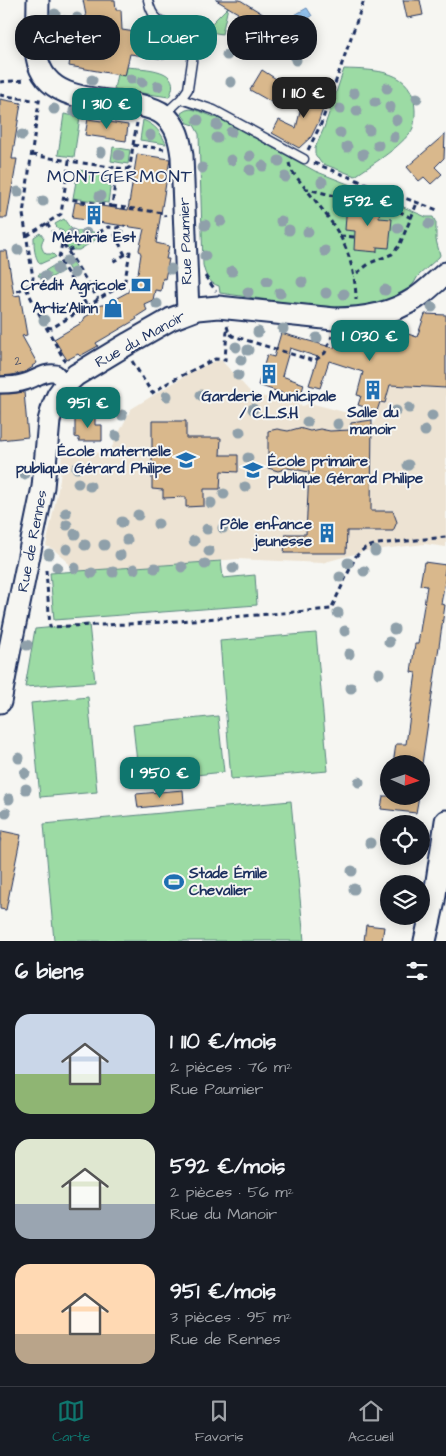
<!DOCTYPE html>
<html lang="fr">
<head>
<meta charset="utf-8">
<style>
  :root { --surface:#171b24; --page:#20242c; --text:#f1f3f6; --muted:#9ea1a6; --line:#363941; --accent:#0f766e }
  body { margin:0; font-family:"Architects Daughter",sans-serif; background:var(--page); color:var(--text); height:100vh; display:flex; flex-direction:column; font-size:19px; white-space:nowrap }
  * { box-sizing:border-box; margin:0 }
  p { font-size:16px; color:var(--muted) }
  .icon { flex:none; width:28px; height:28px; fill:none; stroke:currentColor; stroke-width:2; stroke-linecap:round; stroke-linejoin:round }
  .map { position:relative; height:941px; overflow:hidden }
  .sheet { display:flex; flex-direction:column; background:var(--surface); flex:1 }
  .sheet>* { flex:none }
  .hud { position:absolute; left:15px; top:15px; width:416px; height:45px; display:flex; gap:10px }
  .needle { width:32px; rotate:93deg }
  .tools { position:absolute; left:380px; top:755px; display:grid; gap:10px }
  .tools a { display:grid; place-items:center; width:50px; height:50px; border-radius:50%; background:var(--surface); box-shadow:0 2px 12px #0003; font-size:25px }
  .price { position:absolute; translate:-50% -42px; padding:0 11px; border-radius:10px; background:var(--accent); color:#fff; font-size:16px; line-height:32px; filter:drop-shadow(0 1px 2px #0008) }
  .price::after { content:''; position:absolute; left:50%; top:30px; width:15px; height:11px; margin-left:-8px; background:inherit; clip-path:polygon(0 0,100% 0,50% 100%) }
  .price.current { background:#222; color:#fff }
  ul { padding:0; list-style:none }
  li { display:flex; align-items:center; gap:15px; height:125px; padding:0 15px }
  li span { display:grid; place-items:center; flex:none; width:140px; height:100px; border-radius:15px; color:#555 }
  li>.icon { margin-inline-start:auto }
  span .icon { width:60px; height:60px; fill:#fffc; stroke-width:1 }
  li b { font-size:21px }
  h2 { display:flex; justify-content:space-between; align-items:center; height:60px; padding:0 15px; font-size:21px }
  .tag { padding:0 18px; border-radius:20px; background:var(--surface); box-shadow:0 2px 12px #0003; font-size:18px; line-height:45px }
  .tag.current { background:var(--accent); color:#fff }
  .tab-bar { display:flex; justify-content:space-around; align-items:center; height:70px; border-top:1px solid var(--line); background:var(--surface); font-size:14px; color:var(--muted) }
  .tab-bar a { display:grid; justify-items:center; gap:2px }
  .tab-bar .current { color:var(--accent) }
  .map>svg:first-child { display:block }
</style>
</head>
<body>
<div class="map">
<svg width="446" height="941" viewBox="0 0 446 941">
  <rect width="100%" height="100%" fill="#f6f6f2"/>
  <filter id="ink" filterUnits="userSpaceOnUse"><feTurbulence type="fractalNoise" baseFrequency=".02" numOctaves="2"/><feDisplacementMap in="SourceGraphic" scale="10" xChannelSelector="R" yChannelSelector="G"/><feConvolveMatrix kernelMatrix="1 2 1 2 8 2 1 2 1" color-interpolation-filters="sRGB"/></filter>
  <g filter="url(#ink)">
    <path fill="#ede3d3" d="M221,360L254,396L279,398L303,406L310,403L359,416L374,424L380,402L385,403L390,385L446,388V547L425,544L365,551L322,563L238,559L73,572L66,560L53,549L46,546L60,480L62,452L109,453L131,409L188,374L212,362Z"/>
    <path fill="#9cdba4" stroke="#5c8581" d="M228,7L222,34L204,31Z
      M127,67C144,69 185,68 169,97L114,89L117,74L125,76Z
      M344,69C375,70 414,69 415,110C415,118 415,127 410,133C395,151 374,163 355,176L321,163L315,154V148L324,128Z
      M191,109L199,111L222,120L315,171L376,195L426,217H433L436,223V240L440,255L439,257L418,276L414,283L409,288L387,300L372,305L349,308L335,307L290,303L220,293L219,286C209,283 205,275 203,265L199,134L194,125L188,123L181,113L186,110Z
      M64,114L80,117L74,157L58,155Z
      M143,120C155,125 161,132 166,144L140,140Z
      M113,147L130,150L128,164L111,161Z
      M78,170L112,175L108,203L73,198Z
      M64,219C66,222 69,227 72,229C81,234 90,226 100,237L79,250H70L65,245L66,239L63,231L58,229L55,224Z
      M40,233L44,238C40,244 41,249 46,254H53L56,257L40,264C34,256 34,247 34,237Z
      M69,256L78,273L73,276L63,259Z
      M58,263L63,271L43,282L38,275Z
      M221,561L223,578L255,575L257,605L54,620L50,573Z
      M89,624L95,682L25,687L35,629Z
      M316,633L328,771L231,779L220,641Z
      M88,697L97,792L40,797L31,703Z
      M218,716L224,772L139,781L133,725Z
      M291,801L304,941H54L44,824Z"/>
    <path fill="#92c2ee" stroke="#6287b4" d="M307,8L312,16L296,26L291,17Z"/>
    <path fill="#d9b88c" stroke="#1b2f5e" d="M83,0H115L116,10H121L122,30L168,37L165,59L130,54L125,76L69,66L72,44L92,47Z
      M216,0H240L266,16L254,37L232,23L238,13Z
      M403,0H420L423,15L407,18Z
      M286,17L290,26L311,39L304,50L269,31Z
      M262,70L284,84L273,103L250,90Z
      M310,86L329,92L318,123L311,137L299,148L272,133L279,120L296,128L302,104H304Z
      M0,99L21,103L12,159H17L7,218H0Z
      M88,119L128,125L126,141L85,135Z
      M445,134L444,158L435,167L442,174L431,184L424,177L419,181L407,167Z
      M137,154L170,159L156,243L169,246L166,259H169L165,279L163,278L161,291L155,290L153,300L144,304L147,310L136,317L137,319L96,343L98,346L80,356L78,354L67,360L54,339L83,322L85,317L94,312L95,308L101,305H104L128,292L130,287L134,285L135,275L138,273L141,254L139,250L144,229L72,218L75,202L128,210Z
      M347,202L380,205L379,218L392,219L389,248L377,247V252L354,250L355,231L345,230Z
      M0,251H7L14,296L20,295L27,335L22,336L37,363L32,366L33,367L25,372L12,375L0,376Z
      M425,314L446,315V388L390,385L385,403L380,402L377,411L358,405L361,396L357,395L363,372L329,361L320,388L309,385L318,357L290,348L282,376L304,384L300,399L258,385L267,355L274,357L281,333L334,348L335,344L358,351L360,347L363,348L367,335L385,339L402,332L417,337Z
      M24,392L28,437L0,440V394Z
      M95,415V425H102V441H79V438L75,437V416Z
      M372,420L371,511H393L397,522L393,531H347L346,553H284L286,534H306L309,472L288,468L278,471L268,468V431L277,429L288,431L299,428L310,431L320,429L330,431L350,430L351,423Z
      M152,421H186V438H221L220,455H238V472L221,471L220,489H204V506L186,507V497L163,498V490L152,489Z
      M424,562L446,565L444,575H446L441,604L445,605L422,764H393L396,744H406L416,673L411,672L415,644H418L427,586L420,585Z
      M183,790L184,803L138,808L136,794Z
      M383,796H419L416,813L381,809Z
      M2,831L21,835L6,910L0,909V843Z
      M366,925L384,927L382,941H364Z"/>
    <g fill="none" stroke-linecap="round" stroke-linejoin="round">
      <defs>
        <path id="lane" d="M148,0C155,33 174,17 194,30L196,34L188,89L181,99L165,114
          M181,99L214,110L304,159"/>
        <path id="street" d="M0,385C8,385 17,385 25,382C36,379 44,371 56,373L66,384"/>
        <path id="secondary" d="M38,0L37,57C45,104 104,98 139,105C148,107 158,110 164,115C177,125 180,141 182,156L188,312
          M0,702L10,648L43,487L49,421L53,406L58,395L66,384L76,375L129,343L171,319L197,309L218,307L334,319C362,319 392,314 416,298C427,291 436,281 446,273
          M425,941L434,901L446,821"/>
      </defs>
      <use href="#lane" stroke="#1b2f5e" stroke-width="11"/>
      <use href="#street" stroke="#1b2f5e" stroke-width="19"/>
      <use href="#secondary" stroke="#1b2f5e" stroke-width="25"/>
      <path stroke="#1b2f5e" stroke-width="3" stroke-dasharray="5 4" stroke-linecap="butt" d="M0,82L26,80
        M0,95L39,101
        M133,145L137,123
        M308,150L321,124L364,0
        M32,155L69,161
        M289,163L291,170C307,191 327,213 340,236C350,254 356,279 356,300
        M314,163L359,181L440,211
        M117,168L127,169L130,167L133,145L164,149
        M304,188L347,199L378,201L385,203L411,218L399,246L392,254L370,263L353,276
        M112,206L164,213L165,217
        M411,218L417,203
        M47,223L53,232L59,237L98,299
        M27,236L61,214L69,161L117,168L112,206L63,198
        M340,236L355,237
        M62,244L59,257L60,261L87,306
        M68,251L108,227L117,228L122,225
        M125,255L115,235L123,231L125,225
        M205,276L216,291
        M26,288L46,327L52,328L120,286L125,280L130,252L112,262
        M17,291C24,288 31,286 33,278L23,214L40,95
        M227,326L229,333L233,336L314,361L325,353L332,336
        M46,327L65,361
        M132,361L152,393L171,381L215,359L225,360L227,330
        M46,570L50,627C83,625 115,625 148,623C209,619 270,614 331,609L356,556L365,548L377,544L446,537"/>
      <use href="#lane" stroke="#f6f6f2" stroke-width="8"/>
      <use href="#street" stroke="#f6f6f2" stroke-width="15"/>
      <use href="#secondary" stroke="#f6f6f2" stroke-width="21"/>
    </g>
    <g fill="#8fa0aa">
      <circle cx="55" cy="14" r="5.5"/>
      <circle cx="77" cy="18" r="5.5"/>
      <circle cx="64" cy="21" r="5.5"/>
      <circle cx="144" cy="29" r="5.5"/>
      <circle cx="57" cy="38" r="5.5"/>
      <circle cx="55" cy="54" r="5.5"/>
      <circle cx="227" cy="55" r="5.5"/>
      <circle cx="296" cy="60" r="5.5"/>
      <circle cx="131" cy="79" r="5.5"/>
      <circle cx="92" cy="80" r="5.5"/>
      <circle cx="142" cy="82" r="5.5"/>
      <circle cx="231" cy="82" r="5.5"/>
      <circle cx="158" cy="86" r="5.5"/>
      <circle cx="387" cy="88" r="5.5"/>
      <circle cx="354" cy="93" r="5.5"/>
      <circle cx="417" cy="98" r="5.5"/>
      <circle cx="375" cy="102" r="5.5"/>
      <circle cx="390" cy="107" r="5.5"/>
      <circle cx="54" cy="109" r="5.5"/>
      <circle cx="340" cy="109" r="5.5"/>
      <circle cx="74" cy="111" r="5.5"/>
      <circle cx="357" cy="111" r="5.5"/>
      <circle cx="198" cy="120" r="5.5"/>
      <circle cx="397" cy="120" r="5.5"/>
      <circle cx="217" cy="125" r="5.5"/>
      <circle cx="369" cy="130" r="5.5"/>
      <circle cx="231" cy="132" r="5.5"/>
      <circle cx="340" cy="133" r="5.5"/>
      <circle cx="22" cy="135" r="5.5"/>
      <circle cx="150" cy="135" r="5.5"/>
      <circle cx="394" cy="137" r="5.5"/>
      <circle cx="217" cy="138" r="5.5"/>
      <circle cx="378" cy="145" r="5.5"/>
      <circle cx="347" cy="147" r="5.5"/>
      <circle cx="101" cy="152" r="5.5"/>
      <circle cx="363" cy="154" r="5.5"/>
      <circle cx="119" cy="155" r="5.5"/>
      <circle cx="250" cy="156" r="5.5"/>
      <circle cx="231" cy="160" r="5.5"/>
      <circle cx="279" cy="161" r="5.5"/>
      <circle cx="263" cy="166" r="5.5"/>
      <circle cx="202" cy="168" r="5.5"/>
      <circle cx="250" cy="170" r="5.5"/>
      <circle cx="285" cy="177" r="5.5"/>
      <circle cx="107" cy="179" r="5.5"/>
      <circle cx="322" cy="182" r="5.5"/>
      <circle cx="18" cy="192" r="5.5"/>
      <circle cx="100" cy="196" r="5.5"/>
      <circle cx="43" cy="201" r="5.5"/>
      <circle cx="221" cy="221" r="5.5"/>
      <circle cx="281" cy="221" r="5.5"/>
      <circle cx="429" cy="224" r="5.5"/>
      <circle cx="205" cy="225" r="5.5"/>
      <circle cx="398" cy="228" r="5.5"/>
      <circle cx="289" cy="230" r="5.5"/>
      <circle cx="308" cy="232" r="5.5"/>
      <circle cx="86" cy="233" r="5.5"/>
      <circle cx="72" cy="234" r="5.5"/>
      <circle cx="18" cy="250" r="5.5"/>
      <circle cx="325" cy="251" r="5.5"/>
      <circle cx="205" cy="256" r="5.5"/>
      <circle cx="67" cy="261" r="5.5"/>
      <circle cx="57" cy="269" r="5.5"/>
      <circle cx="171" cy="269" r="5.5"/>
      <circle cx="232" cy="271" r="5.5"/>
      <circle cx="74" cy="273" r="5.5"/>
      <circle cx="45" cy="276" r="5.5"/>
      <circle cx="267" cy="281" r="5.5"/>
      <circle cx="302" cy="282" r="5.5"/>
      <circle cx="385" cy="290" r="5.5"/>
      <circle cx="248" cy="292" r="5.5"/>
      <circle cx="280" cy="293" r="5.5"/>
      <circle cx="326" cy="293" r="5.5"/>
      <circle cx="344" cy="294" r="5.5"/>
      <circle cx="157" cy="304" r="5.5"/>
      <circle cx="432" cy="307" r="5.5"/>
      <circle cx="44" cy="320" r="5.5"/>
      <circle cx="283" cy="329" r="5.5"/>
      <circle cx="258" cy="332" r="5.5"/>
      <circle cx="317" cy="338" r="5.5"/>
      <circle cx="344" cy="341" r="5.5"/>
      <circle cx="236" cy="347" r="5.5"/>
      <circle cx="248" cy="350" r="5.5"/>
      <circle cx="241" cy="360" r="5.5"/>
      <circle cx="238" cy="375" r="5.5"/>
      <circle cx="201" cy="395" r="5.5"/>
      <circle cx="167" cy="396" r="5.5"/>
      <circle cx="100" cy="398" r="5.5"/>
      <circle cx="79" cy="403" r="5.5"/>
      <circle cx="409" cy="408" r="5.5"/>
      <circle cx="253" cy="409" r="5.5"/>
      <circle cx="396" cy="411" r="5.5"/>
      <circle cx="122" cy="415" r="5.5"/>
      <circle cx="432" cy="416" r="5.5"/>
      <circle cx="307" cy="422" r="5.5"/>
      <circle cx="338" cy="424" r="5.5"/>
      <circle cx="425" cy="431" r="5.5"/>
      <circle cx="240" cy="432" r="5.5"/>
      <circle cx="116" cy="436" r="5.5"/>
      <circle cx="248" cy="458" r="5.5"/>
      <circle cx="408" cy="465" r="5.5"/>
      <circle cx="77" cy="468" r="5.5"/>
      <circle cx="24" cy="474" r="5.5"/>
      <circle cx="78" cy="483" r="5.5"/>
      <circle cx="90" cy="486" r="5.5"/>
      <circle cx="245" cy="487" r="5.5"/>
      <circle cx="224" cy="494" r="5.5"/>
      <circle cx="211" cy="503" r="5.5"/>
      <circle cx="66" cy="513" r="5.5"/>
      <circle cx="138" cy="515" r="5.5"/>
      <circle cx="122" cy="522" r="5.5"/>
      <circle cx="158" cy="524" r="5.5"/>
      <circle cx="67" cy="525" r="5.5"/>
      <circle cx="223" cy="528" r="5.5"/>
      <circle cx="207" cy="529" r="5.5"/>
      <circle cx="75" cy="534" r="5.5"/>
      <circle cx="127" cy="540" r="5.5"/>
      <circle cx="194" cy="541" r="5.5"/>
      <circle cx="85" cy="545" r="5.5"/>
      <circle cx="104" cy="545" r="5.5"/>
      <circle cx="67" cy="549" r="5.5"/>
      <circle cx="209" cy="551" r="5.5"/>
      <circle cx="375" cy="551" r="5.5"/>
      <circle cx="49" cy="554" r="5.5"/>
      <circle cx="120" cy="555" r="5.5"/>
      <circle cx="348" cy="563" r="5.5"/>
      <circle cx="205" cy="564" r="5.5"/>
      <circle cx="57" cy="567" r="5.5"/>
      <circle cx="182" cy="567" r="5.5"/>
      <circle cx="75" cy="568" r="5.5"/>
      <circle cx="155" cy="568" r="5.5"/>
      <circle cx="233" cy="568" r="5.5"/>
      <circle cx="134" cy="569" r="5.5"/>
      <circle cx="364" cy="571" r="5.5"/>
      <circle cx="113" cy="572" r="5.5"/>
      <circle cx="92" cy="573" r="5.5"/>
      <circle cx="340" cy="577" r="5.5"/>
      <circle cx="338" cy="613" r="5.5"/>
      <circle cx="394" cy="629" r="5.5"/>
      <circle cx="345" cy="631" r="5.5"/>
      <circle cx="389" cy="642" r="5.5"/>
      <circle cx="27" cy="645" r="5.5"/>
      <circle cx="349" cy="654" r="5.5"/>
      <circle cx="379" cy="673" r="5.5"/>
      <circle cx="351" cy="688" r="5.5"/>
      <circle cx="19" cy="758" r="5.5"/>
      <circle cx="25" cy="773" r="5.5"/>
      <circle cx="359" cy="782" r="5.5"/>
      <circle cx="26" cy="789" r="5.5"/>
      <circle cx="9" cy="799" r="5.5"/>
      <circle cx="6" cy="813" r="5.5"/>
      <circle cx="370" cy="843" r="5.5"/>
      <circle cx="352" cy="871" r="5.5"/>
      <circle cx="354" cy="889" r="5.5"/>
    </g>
  </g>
  <defs>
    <symbol id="building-bare" viewBox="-9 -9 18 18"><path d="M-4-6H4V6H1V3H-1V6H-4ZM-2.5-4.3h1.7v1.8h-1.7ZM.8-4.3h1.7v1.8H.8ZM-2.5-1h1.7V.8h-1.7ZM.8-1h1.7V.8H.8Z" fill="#1f6fb2" stroke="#f6f6f2" stroke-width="2.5" paint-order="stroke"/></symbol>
    <symbol id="bank-bare" viewBox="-9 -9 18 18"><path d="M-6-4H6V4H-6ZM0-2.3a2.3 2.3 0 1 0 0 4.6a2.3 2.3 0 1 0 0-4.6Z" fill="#1f6fb2" stroke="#f6f6f2" stroke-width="2.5" paint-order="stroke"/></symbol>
    <symbol id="shop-bare" viewBox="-9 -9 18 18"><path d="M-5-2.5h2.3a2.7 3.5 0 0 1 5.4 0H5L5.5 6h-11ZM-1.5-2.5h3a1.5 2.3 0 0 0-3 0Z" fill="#1f6fb2" stroke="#f6f6f2" stroke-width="2.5" paint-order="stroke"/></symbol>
    <symbol id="school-bare" viewBox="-9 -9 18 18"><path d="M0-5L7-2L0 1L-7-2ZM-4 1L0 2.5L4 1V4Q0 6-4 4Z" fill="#1f6fb2" stroke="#f6f6f2" stroke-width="2.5" paint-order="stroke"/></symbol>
    <symbol id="stadium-bare" viewBox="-9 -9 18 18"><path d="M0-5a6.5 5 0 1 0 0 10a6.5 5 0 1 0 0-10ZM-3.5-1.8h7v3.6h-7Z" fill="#1f6fb2" stroke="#f6f6f2" stroke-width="2.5" paint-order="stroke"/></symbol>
  </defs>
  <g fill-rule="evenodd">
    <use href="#building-bare" x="80" y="201" width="28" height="28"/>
    <use href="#bank-bare" x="127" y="271" width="28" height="28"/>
    <use href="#shop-bare" x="99" y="294" width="28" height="28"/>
    <use href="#building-bare" x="255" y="360" width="28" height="28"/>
    <use href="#building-bare" x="359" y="376" width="28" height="28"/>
    <use href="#school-bare" x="172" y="446" width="28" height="28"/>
    <use href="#school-bare" x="239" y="456" width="28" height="28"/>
    <use href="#building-bare" x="313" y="519" width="28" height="28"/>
    <use href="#stadium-bare" x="160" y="868" width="28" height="28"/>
  </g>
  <g text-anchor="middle" stroke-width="4" stroke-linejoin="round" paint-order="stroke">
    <g font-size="12" fill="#4a516a">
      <text x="18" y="365">2</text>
    </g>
    <g font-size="15" font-weight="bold" fill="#1b2f5e" stroke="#f6f6f2" text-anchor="end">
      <text x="94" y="242" text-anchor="middle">Métairie Est</text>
      <text x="126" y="290">Crédit Agricole</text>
      <text x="98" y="313">Artiz'Alinn</text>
      <text x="269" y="401" text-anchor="middle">Garderie Municipale<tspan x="269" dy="17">/ C.L.S.H</tspan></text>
      <text x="373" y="417" text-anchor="middle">Salle du<tspan x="373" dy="17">manoir</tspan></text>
      <text x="171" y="456">École maternelle<tspan x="171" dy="17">publique Gérard Philipe</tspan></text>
      <text x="268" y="466" text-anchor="start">École primaire<tspan x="268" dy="17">publique Gérard Philipe</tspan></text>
      <text x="312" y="529">Pôle enfance<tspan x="312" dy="17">jeunesse</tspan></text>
      <text x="189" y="878" text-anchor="start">Stade Émile<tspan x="189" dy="17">Chevalier</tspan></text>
    </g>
    <g font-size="15" fill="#1b2f5e" stroke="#f6f6f2">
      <text transform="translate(185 241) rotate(-92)" y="5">Rue Paumier</text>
      <text transform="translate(140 339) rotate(-29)" y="5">Rue du Manoir</text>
      <text transform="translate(32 541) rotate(-79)" y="5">Rue de Rennes</text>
    </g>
    <g font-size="18" letter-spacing="1" fill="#1b2f5e" stroke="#f6f6f2">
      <text x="120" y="182">MONTGERMONT</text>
    </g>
  </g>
</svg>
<div class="tools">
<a><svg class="needle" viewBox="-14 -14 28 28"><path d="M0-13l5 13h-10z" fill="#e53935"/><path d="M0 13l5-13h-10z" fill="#9ea1a6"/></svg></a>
<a><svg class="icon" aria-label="locate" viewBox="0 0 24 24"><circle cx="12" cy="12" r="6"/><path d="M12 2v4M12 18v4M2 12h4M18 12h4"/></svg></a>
<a><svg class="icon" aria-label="layers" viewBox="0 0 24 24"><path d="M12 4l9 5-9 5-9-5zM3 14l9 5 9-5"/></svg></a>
</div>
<b class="price current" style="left:304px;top:119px">1 110 €</b>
<b class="price" style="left:107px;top:130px">1 310 €</b>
<b class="price" style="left:368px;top:227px">592 €</b>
<b class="price" style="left:370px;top:362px">1 030 €</b>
<b class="price" style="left:88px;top:429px">951 €</b>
<b class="price" style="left:160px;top:799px">1 950 €</b>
<div class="hud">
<a class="tag">Acheter</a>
<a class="tag current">Louer</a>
<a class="tag">Filtres</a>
</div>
</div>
<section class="sheet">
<h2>6 biens<svg class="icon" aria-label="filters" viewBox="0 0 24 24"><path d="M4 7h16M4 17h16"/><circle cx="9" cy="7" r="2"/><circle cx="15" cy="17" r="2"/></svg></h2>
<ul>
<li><span style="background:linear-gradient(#c9d6e8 60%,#8fb573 0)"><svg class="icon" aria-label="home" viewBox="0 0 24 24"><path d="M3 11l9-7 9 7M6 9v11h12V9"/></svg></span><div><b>1 110 €/mois</b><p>2 pièces · 76 m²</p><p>Rue Paumier</p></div></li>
<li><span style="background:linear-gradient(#dfe7d0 65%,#9aa5b1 0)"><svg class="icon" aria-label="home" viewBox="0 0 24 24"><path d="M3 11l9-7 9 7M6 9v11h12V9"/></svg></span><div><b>592 €/mois</b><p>2 pièces · 56 m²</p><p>Rue du Manoir</p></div></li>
<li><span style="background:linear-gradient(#ffd9b3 70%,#b9a48a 0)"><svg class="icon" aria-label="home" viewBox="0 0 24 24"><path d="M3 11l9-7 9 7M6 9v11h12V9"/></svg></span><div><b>951 €/mois</b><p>3 pièces · 95 m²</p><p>Rue de Rennes</p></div></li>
</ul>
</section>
<nav class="tab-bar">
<a class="current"><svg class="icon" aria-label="map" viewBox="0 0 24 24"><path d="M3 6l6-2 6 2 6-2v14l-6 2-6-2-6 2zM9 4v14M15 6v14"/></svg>Carte</a>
<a><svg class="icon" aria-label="saved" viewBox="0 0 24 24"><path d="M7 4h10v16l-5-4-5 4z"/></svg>Favoris</a>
<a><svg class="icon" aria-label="home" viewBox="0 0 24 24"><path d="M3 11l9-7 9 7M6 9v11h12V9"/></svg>Accueil</a>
</nav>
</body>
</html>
